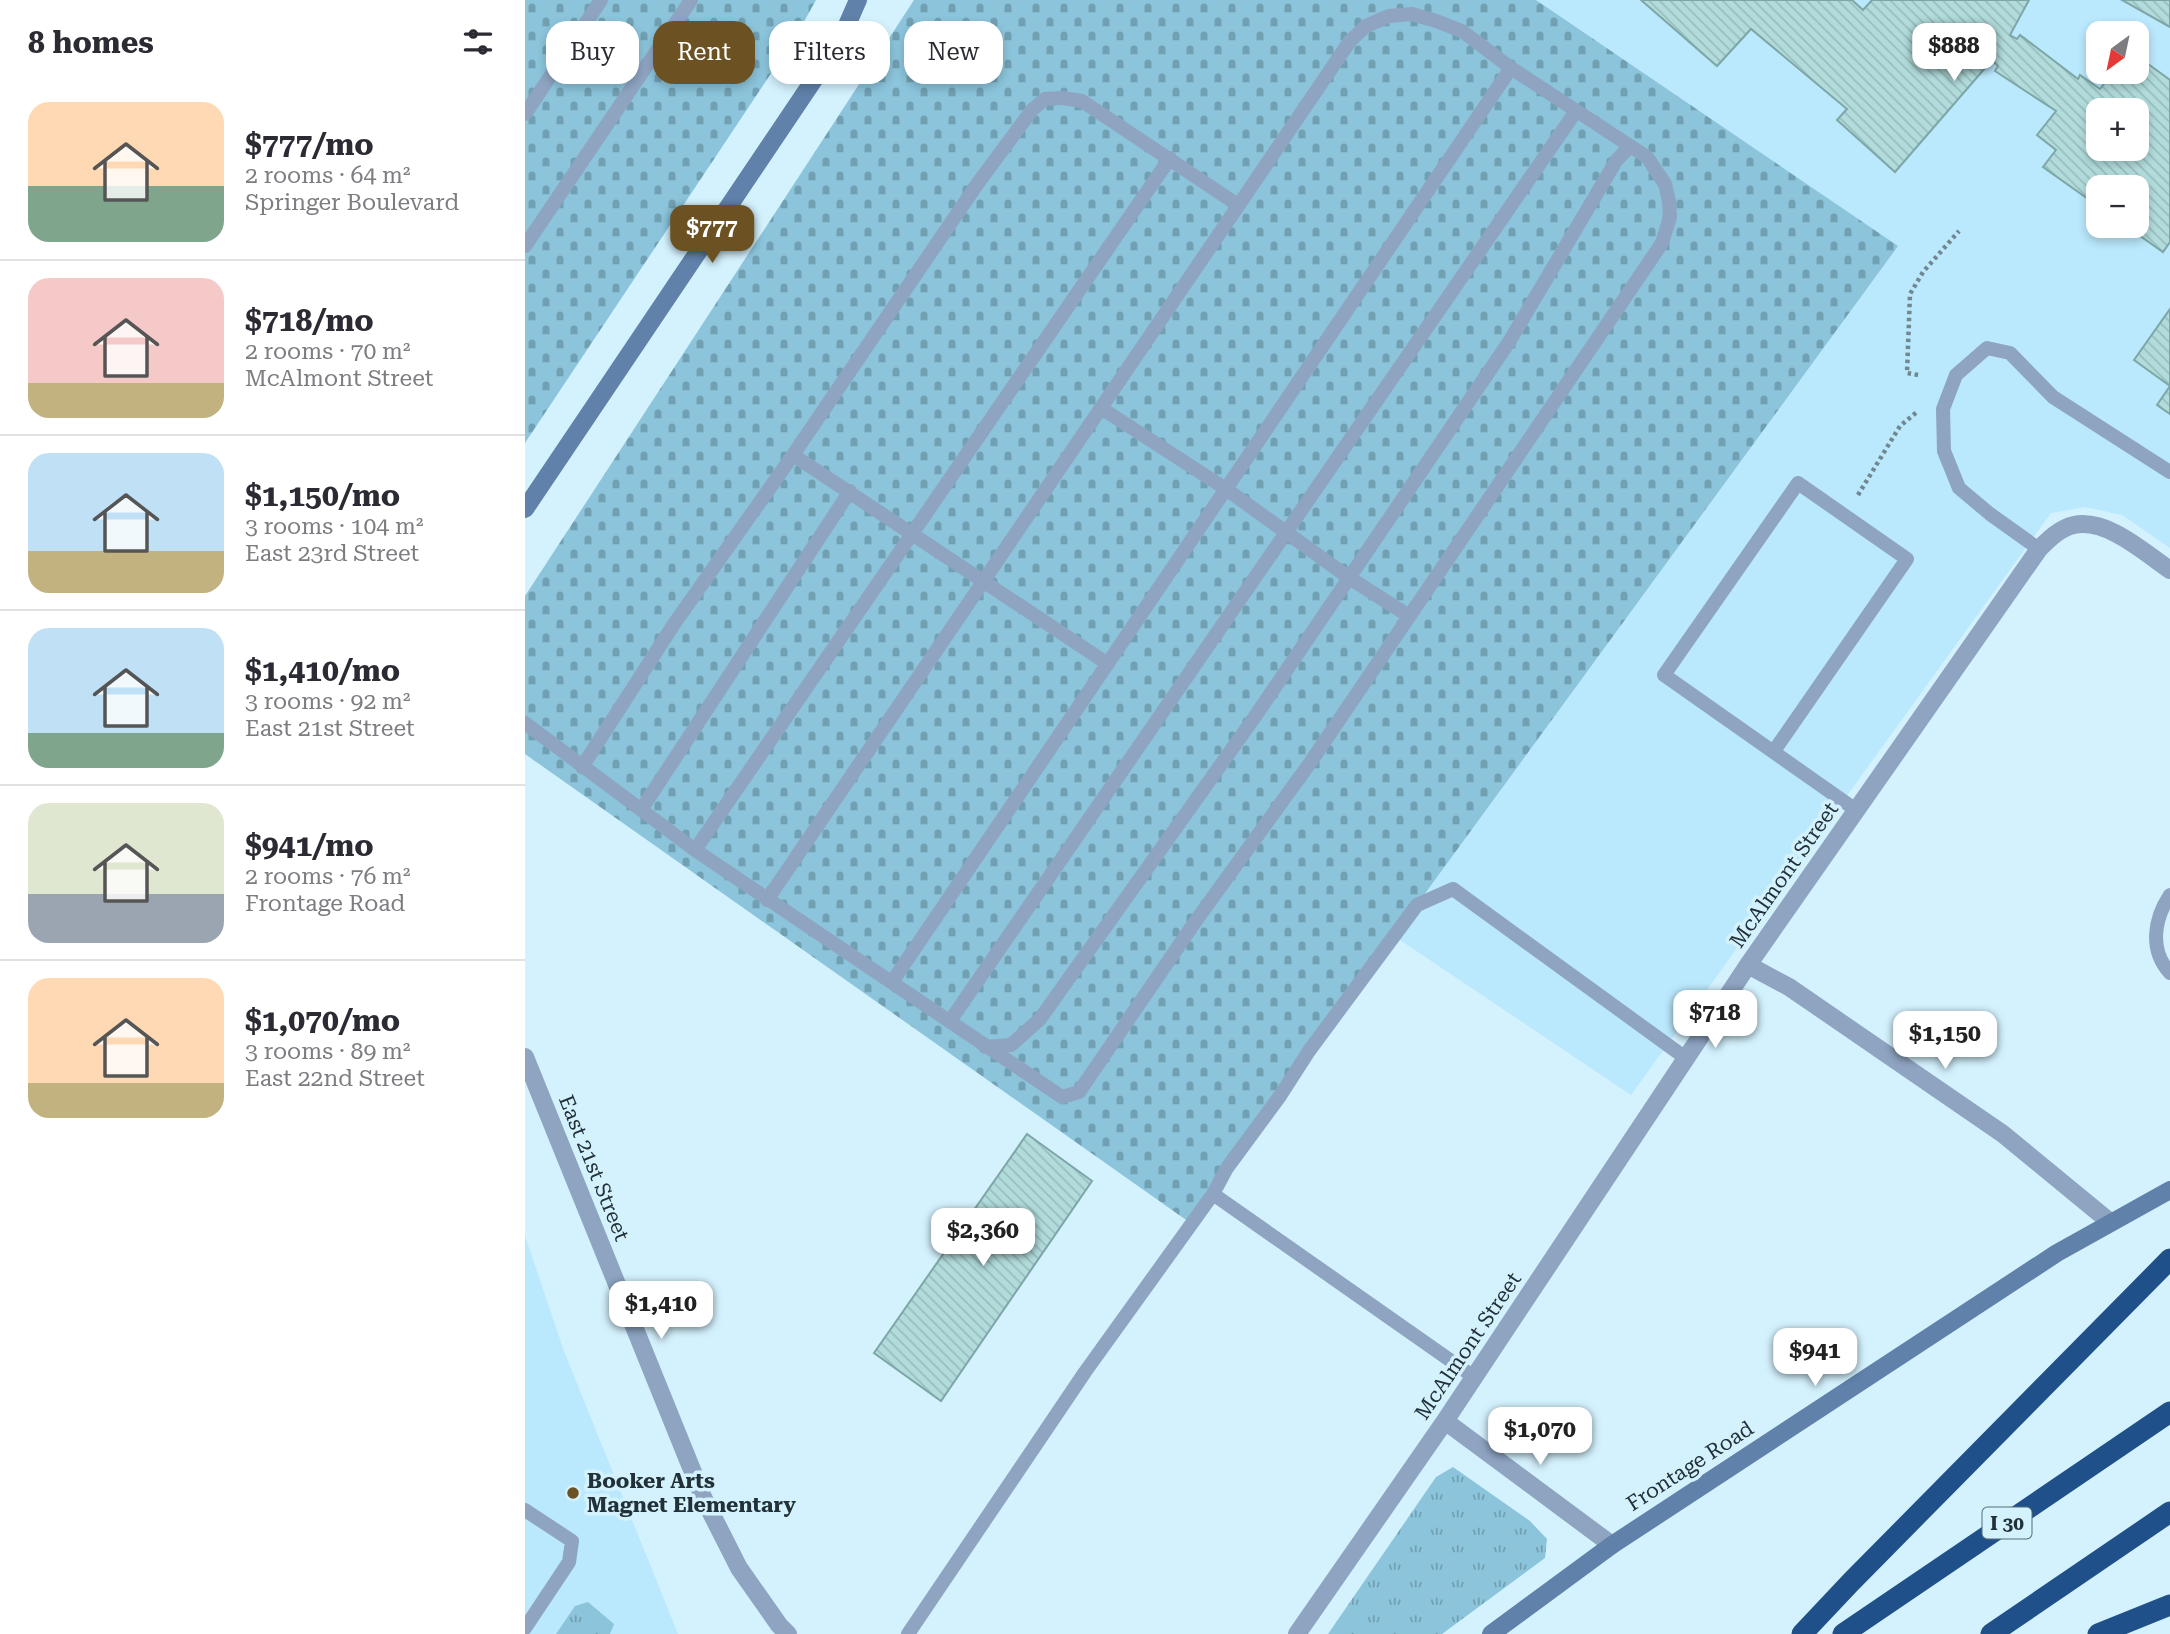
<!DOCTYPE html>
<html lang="en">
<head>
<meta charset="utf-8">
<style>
  :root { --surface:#fff; --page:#f2f2f3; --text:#2b2b33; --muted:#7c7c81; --line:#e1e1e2; --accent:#6c5123 }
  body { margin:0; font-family:"Roboto Serif",serif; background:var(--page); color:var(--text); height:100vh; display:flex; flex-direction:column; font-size:26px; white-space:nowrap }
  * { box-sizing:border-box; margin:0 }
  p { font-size:23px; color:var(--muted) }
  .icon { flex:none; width:38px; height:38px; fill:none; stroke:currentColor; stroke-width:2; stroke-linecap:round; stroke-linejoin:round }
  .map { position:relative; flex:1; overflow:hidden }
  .drawer { display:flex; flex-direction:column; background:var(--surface); width:525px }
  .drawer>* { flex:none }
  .top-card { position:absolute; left:21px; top:21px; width:665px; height:63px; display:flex; gap:14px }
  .needle { width:46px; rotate:213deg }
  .buttons { position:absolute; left:1561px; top:21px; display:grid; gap:14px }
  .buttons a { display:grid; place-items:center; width:63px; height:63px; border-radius:14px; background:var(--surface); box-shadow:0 4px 10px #0003; font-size:35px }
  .price { position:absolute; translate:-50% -60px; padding:0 16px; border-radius:14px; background:#fff; color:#222; font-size:23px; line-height:46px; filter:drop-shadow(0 2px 4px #0008) }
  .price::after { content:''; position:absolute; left:50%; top:42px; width:21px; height:16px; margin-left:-10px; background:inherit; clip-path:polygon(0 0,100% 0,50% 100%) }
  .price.active { background:var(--accent); color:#fff }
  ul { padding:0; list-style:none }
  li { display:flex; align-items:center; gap:21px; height:175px; padding:0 28px }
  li+li { border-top:2px solid var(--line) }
  li span { display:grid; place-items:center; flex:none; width:196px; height:140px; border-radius:21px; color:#555 }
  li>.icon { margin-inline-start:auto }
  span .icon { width:84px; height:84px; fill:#fffc; stroke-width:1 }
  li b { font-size:30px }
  h2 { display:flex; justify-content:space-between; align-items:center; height:84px; padding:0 28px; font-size:30px }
  .chip { padding:0 24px; border-radius:21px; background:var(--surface); box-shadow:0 4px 10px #0003; font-size:24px; line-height:63px }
  .chip.active { background:var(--accent); color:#fff }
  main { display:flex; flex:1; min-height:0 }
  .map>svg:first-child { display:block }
</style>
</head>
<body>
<main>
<section class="drawer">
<h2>8 homes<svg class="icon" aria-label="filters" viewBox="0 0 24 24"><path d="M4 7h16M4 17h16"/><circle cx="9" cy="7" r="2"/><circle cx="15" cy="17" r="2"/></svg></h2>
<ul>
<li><span style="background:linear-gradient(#ffd9b3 60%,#7fa58c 0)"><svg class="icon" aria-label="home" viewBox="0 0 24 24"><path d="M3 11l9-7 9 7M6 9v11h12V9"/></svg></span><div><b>$777/mo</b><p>2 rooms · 64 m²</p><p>Springer Boulevard</p></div></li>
<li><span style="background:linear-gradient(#f6c9c9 75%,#c2b280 0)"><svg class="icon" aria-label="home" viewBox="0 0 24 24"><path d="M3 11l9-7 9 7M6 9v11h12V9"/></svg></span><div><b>$718/mo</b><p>2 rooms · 70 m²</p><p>McAlmont Street</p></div></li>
<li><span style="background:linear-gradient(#bfe0f5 70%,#c2b280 0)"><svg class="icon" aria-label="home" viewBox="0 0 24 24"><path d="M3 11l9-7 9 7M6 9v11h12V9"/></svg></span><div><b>$1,150/mo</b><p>3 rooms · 104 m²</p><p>East 23rd Street</p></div></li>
<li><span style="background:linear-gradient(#bfe0f5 75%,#7fa58c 0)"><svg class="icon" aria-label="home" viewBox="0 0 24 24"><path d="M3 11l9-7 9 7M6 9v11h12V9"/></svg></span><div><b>$1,410/mo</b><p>3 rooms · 92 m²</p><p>East 21st Street</p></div></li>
<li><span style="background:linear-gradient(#dfe7d0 65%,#9aa5b1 0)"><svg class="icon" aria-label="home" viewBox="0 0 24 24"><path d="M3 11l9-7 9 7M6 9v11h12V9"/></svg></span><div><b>$941/mo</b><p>2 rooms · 76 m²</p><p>Frontage Road</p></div></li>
<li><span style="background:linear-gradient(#ffd9b3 75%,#c2b280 0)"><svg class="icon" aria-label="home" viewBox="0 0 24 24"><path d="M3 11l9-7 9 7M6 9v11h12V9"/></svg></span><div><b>$1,070/mo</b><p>3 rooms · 89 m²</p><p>East 22nd Street</p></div></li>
</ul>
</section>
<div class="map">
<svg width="1645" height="1634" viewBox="0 0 1645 1634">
  <defs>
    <pattern id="grass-tufts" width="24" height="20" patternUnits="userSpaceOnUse" patternTransform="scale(1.75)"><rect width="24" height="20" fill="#8bc4db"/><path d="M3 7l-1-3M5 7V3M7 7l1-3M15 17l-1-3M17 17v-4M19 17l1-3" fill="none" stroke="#71a0b2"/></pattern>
    <pattern id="cemetery-stones" width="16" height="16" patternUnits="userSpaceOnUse" patternTransform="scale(1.75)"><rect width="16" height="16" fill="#8bc4db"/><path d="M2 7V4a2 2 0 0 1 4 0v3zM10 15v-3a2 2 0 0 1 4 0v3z" fill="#71a0b2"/></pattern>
    <pattern id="building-back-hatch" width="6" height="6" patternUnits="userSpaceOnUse" patternTransform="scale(1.75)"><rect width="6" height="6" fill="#b2dcdc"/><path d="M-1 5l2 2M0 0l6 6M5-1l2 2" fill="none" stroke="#99bdbd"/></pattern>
  </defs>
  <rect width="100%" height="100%" fill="#d4f2fe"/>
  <path fill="#bae8fc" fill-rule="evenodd" d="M1011,0H1645V548L1597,515L1560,507L1526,513L1106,1095L869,936L1372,246ZM1573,33H1612V72H1573ZM1573,110H1612V149H1573ZM1573,187H1612V226H1573Z
    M0,1236L39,1351L153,1634H0Z"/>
  <path fill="url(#grass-tufts)" d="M928,1467L1005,1521L1022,1539L1020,1558L917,1634H803L911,1477Z
    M63,1602L89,1624L85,1634H31L50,1606Z"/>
  <path fill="url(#cemetery-stones)" d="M0,0H291L271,36L0,443Z
    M389,0H1011L1373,246L869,936L664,1222L0,754V596Z"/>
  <path fill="url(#building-back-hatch)" stroke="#7da6a6" stroke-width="2" fill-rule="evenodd" d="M1116,0H1327L1338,10L1347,0H1504L1485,35L1492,39L1495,35L1553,79L1555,75L1575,89L1588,72H1612V56L1645,80V242L1638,252L1601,226H1612V187H1573V206L1518,167L1531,150L1512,135L1531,111L1470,71L1473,66L1467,60L1370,172L1312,120L1322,109L1226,29L1192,66ZM1573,110H1612V149H1573Z
    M1597,0H1645V27Z
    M1645,309V414L1632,405L1645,386L1609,360Z
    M502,1134L567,1181L416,1401L349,1353Z"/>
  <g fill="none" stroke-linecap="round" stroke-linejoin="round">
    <path stroke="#728891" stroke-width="4.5" stroke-dasharray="3.5 3.5" stroke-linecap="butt" d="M1393,375L1382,373L1385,294L1398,272L1434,231
      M1333,495L1375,426L1393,411"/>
    <path stroke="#8ea4c1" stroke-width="14" d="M0,114L76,0
      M0,246L166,0
      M576,408L701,489L823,577L884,616
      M268,455L583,664
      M1514,549L1465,514L1434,488L1419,451L1418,409L1431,375L1462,348L1485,353L1528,397L1645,472
      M0,723L170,850L537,1097L554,1092L670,922L785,763L1137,243L1145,217L1144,201L1140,184L1122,157L986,68L937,31L911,21L887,14L864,16L841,26L825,41L242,900
      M1249,751L1382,559L1273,483L1139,675L1331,810
      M57,767L149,624L268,455L453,183L507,110L520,99L537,98L557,101L713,205
      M116,810L325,491
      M170,850L645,158
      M1645,895C1629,919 1624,950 1645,973
      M367,982L986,68
      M425,1021L1051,111
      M460,1047L486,1045L515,1019L729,718L984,342L1091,161L1105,146
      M688,1194L949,1377
      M0,1510L47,1541L44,1562L0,1628
      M383,1634L560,1372L688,1194L702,1168L755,1096L784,1051L892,905L928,889L1162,1059"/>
    <path stroke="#8ea4c1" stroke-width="18" d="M1223,965L1264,987L1478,1134L1585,1222
      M920,1421L1087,1545
      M772,1634L920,1421L1223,965L1514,549C1524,539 1535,528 1549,525C1582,518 1620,553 1645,570"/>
    <path stroke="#8ea4c1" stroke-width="18" d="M0,1057L178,1497L214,1568L254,1625L263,1634"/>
    <path stroke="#6081aa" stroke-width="18" d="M0,509L315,41L333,0
      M966,1634L1087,1545L1532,1253L1645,1190"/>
    <path stroke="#20508a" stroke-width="21" d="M1277,1634L1326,1582L1645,1259
      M1318,1634L1645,1412
      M1466,1634L1645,1512
      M1573,1634L1645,1605"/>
  </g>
  <circle fill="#6c5123" stroke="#d4f2fe" stroke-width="2.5" cx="48" cy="1493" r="7"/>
  <g text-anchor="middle" stroke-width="7" stroke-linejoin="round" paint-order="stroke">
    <rect fill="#d4f2fe" stroke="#576b73" stroke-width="2" x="1457.5" y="1507.5" width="49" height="31" rx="5"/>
    <g font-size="19" font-weight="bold" fill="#223137">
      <text x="1482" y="1530">I 30</text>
    </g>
    <g font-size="21" fill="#223137" stroke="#d4f2fe">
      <text transform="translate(1259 875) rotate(-55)" y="7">McAlmont Street</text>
      <text transform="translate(69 1168) rotate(68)" y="7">East 21st Street</text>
      <text transform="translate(943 1346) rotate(-56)" y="7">McAlmont Street</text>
      <text transform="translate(1165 1466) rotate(-33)" y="7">Frontage Road</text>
    </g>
    <g font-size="21" font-weight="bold" fill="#223137" stroke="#d4f2fe" text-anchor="start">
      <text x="62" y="1488">Booker Arts<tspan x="62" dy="24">Magnet Elementary</tspan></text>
    </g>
  </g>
</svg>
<div class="buttons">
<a><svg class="needle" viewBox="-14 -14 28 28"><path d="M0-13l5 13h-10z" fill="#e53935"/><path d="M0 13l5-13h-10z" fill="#7c7c81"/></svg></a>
<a>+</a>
<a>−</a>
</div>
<b class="price" style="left:1429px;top:83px">$888</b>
<b class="price active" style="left:187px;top:265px">$777</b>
<b class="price" style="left:1190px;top:1050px">$718</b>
<b class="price" style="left:1420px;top:1071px">$1,150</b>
<b class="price" style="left:458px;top:1268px">$2,360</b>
<b class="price" style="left:136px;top:1341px">$1,410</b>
<b class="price" style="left:1290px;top:1388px">$941</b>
<b class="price" style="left:1015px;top:1467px">$1,070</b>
<div class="top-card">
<a class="chip">Buy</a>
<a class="chip active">Rent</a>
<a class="chip">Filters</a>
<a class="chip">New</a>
</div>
</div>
</main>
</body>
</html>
